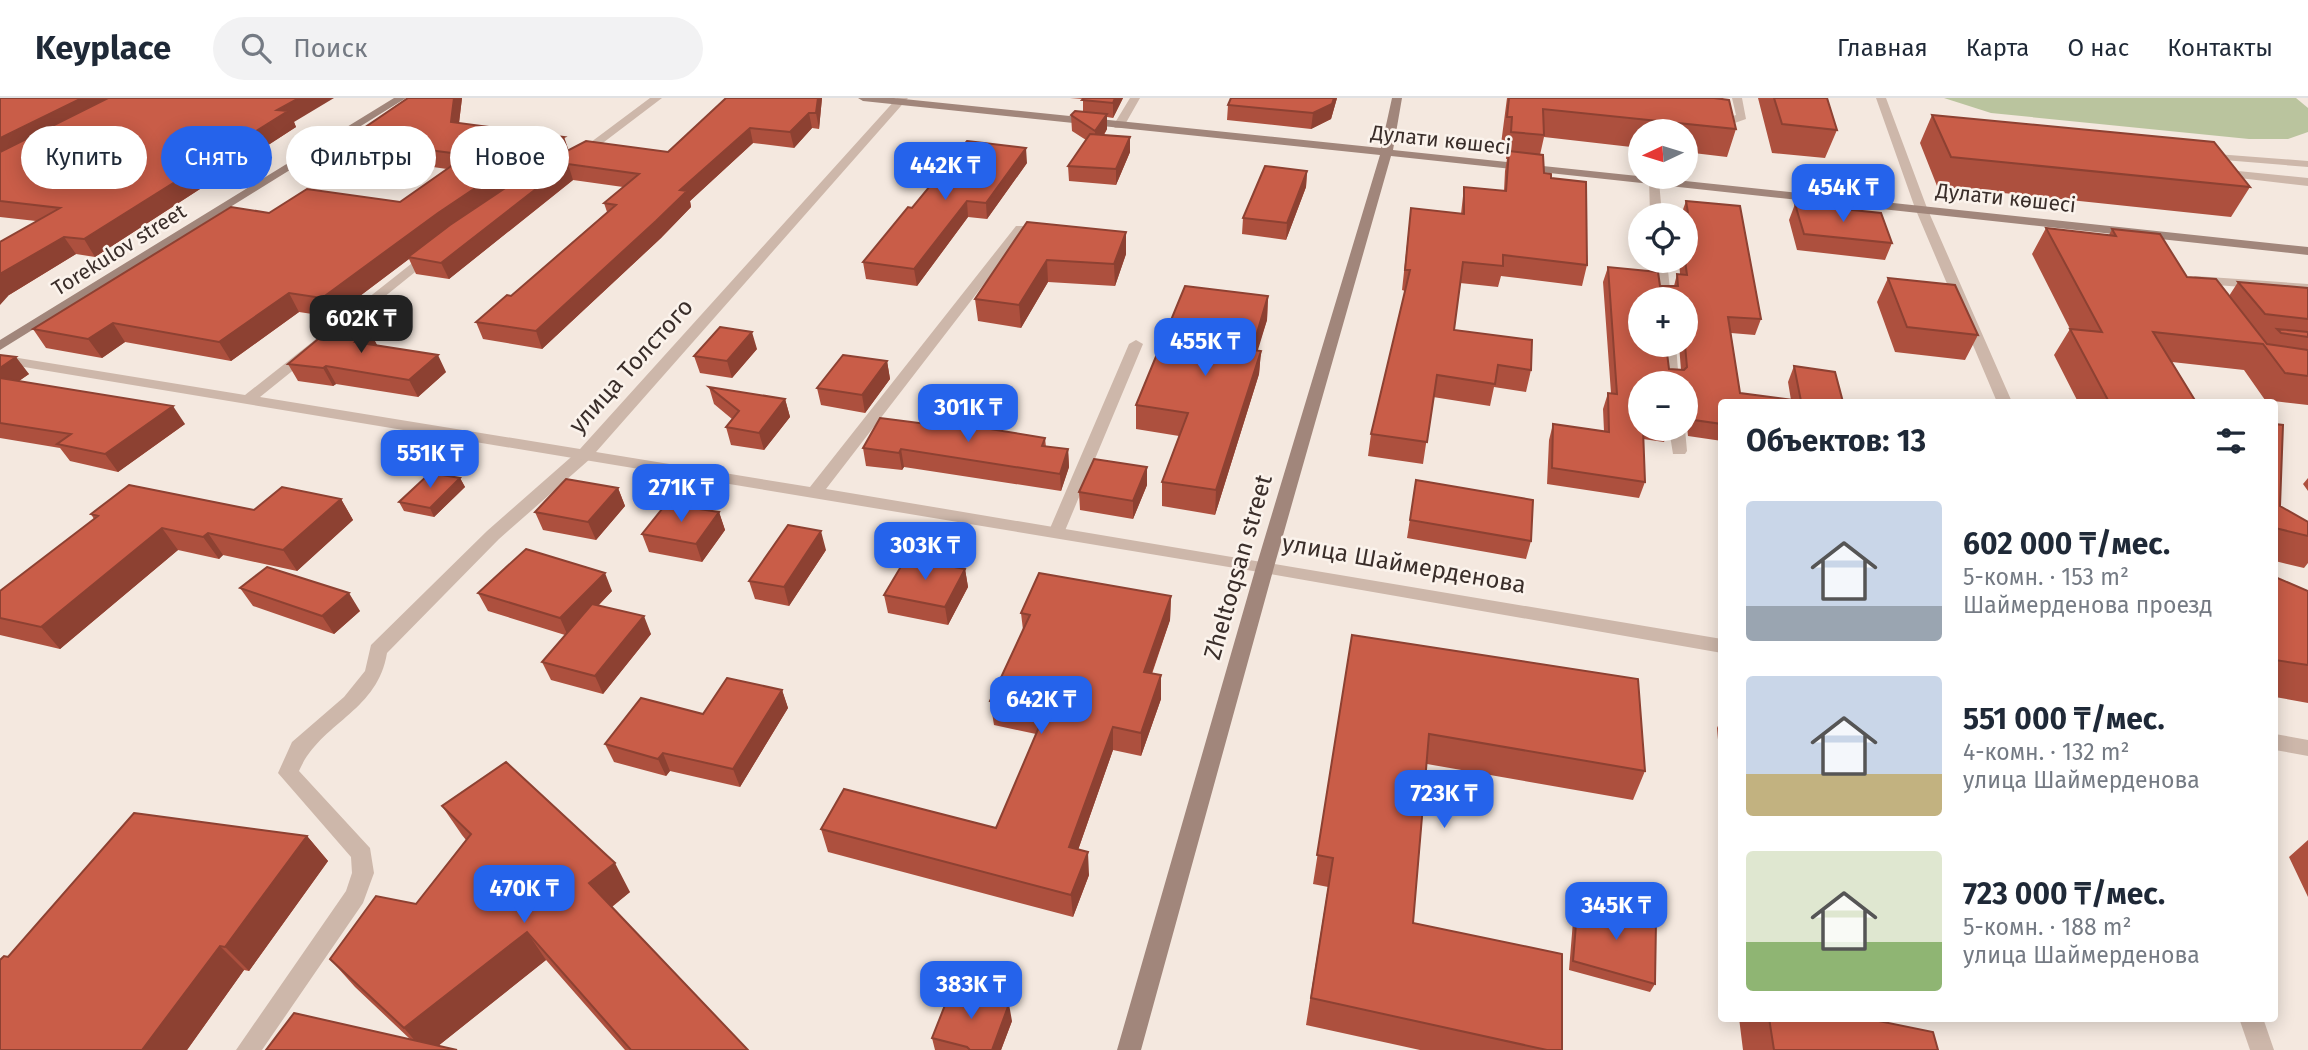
<!DOCTYPE html>
<html lang="ru">
<head>
<meta charset="utf-8">
<style>
  :root { --surface:#fff; --page:#f2f2f3; --text:#1f2937; --muted:#747a83; --line:#e0e1e3; --accent:#2563eb }
  body { margin:0; font-family:"Fira Sans",sans-serif; background:var(--page); color:var(--text); height:100vh; display:flex; flex-direction:column; font-size:26px; white-space:nowrap }
  * { box-sizing:border-box; margin:0 }
  p { font-size:23px; color:var(--muted) }
  .icon { flex:none; width:38px; height:38px; fill:none; stroke:currentColor; stroke-width:2; stroke-linecap:round; stroke-linejoin:round }
  .map { position:relative; flex:1; overflow:hidden }
  .side { position:absolute; left:1718px; top:301px; width:560px; height:623px; display:flex; flex-direction:column; background:var(--surface); border-radius:7px; box-shadow:0 4px 18px #0003 }
  .side>* { flex:none }
  .banner { position:absolute; left:21px; top:28px; width:665px; height:63px; display:flex; gap:14px }
  .needle { width:46px; rotate:266deg }
  .fabs { position:absolute; left:1628px; top:21px; display:grid; gap:14px }
  .fabs a { display:grid; place-items:center; width:70px; height:70px; border-radius:50%; background:var(--surface); box-shadow:0 4px 18px #0003; font-size:35px }
  .price { position:absolute; translate:-50% -60px; padding:0 16px; border-radius:14px; background:var(--accent); color:#fff; font-size:23px; line-height:46px; filter:drop-shadow(0 2px 4px #0008) }
  .price::after { content:''; position:absolute; left:50%; top:42px; width:21px; height:16px; margin-left:-10px; background:inherit; clip-path:polygon(0 0,100% 0,50% 100%) }
  .price.on { background:#222; color:#fff }
  ul { padding:0; list-style:none }
  li { display:flex; align-items:center; gap:21px; height:175px; padding:0 28px }
  li span { display:grid; place-items:center; flex:none; width:196px; height:140px; border-radius:7px; color:#555 }
  li>.icon { margin-inline-start:auto }
  span .icon { width:84px; height:84px; fill:#fffc; stroke-width:1 }
  li b { font-size:30px }
  h2 { display:flex; justify-content:space-between; align-items:center; height:84px; padding:0 28px; font-size:30px }
  .tag { padding:0 24px; border-radius:32px; background:var(--surface); box-shadow:0 4px 18px #0003; font-size:24px; line-height:63px }
  .tag.on { background:var(--accent); color:#fff }
  header { display:flex; align-items:center; gap:42px; box-sizing:border-box; height:98px; padding:0 35px; background:var(--surface); border-bottom:2px solid var(--line) }
  header strong { font-size:33px }
  nav { display:flex; gap:38px; margin-inline-start:auto; font-size:24px }
  .search { width:490px; height:63px; background:var(--page); display:flex; align-items:center; gap:18px; box-sizing:border-box; padding:0 24px; border-radius:38px; color:var(--muted); font-size:26px }
  .map>svg:first-child { display:block }
</style>
</head>
<body>
<header>
<strong>Keyplace</strong>
<div class="search"><svg class="icon" aria-label="search" viewBox="0 0 24 24"><circle cx="10" cy="10" r="6"/><path d="M15 15l6 6"/></svg>Поиск</div>
<nav><a>Главная</a><a>Карта</a><a>О нас</a><a>Контакты</a></nav>
</header>
<div class="map">
<svg width="2308" height="952" viewBox="0 0 2308 952">
  <rect width="100%" height="100%" fill="#f4e8df"/>
  <path fill="#bac49e" d="M1944,0H2296L2308,10V34L2288,41H2249L1991,15Z"/>
  <g fill="none" stroke-linecap="round" stroke-linejoin="round">
    <path fill="#cdb7aa" fill-rule="evenodd" d="M1732,0H1742L1746,21L1729,27L1707,24L1706,22C1713,16 1726,21 1736,17Z
      M2203,55L2308,63V69L2199,60L2197,58Z
      M2218,71L2308,80V88L2214,77V73Z
      M2195,178L2308,186V194L2190,185L2188,182Z
      M1136,242L1143,246L1064,435L1062,439H1050L1048,435L1129,246Z
      M584,352L592,357L590,361L499,441L387,555C377,615 320,624 299,673L370,750L374,775L363,805L262,952H236L346,793L352,775L351,759L278,675L292,644L344,599L365,573L371,547L487,433L578,353Z"/>
    <path fill="#cdb7aa" fill-rule="evenodd" d="M650,0H662L583,60H575V56Z
      M897,0H908L596,354L810,389L1016,128H1024V134L826,391L1722,541V555L1265,475L0,265V257L245,297L430,151L435,152V158L260,299L580,351Z
      M1130,0H1140L1123,30H1115L1113,28Z
      M1876,0H1886L1927,110L2012,304H1997L1915,110Z
      M1649,80L1659,83L1662,117H1650Z
      M1654,163H1667L1671,201H1657Z
      M1662,247H1676L1679,285H1665Z
      M1669,331H1685L1687,353L1685,356H1673Z
      M2275,636L2308,642V658L2275,652Z
      M2239,920H2263L2274,952H2250Z"/>
    <path fill="#a1867b" fill-rule="evenodd" d="M394,0H406L0,252V242Z
      M858,0H894L1381,50L1392,0H1402L1393,52L2308,149V157L1391,58L1274,469L1141,952H1117L1256,469L1380,57L863,3Z"/>
  </g>
  <path fill="#ad503e" fill-rule="evenodd" d="M0,0L294,24L296,29L95,159L76,156L9,197L36,123L0,119Z
    M462,0L459,25L564,39L568,52L668,54L726,0H822L819,31L812,30L794,50L753,45L690,103L691,109L661,140L542,251L483,241L476,224L511,198L607,114L604,105L623,89L573,82L449,181L416,176L409,161L332,219L299,214L231,263L125,244L102,260L46,250L33,231L269,115L400,104L447,71L398,64L366,85L325,80L317,62Z
    M1070,0H1123L1113,20L1107,19V31L1104,37L1130,54L1116,87L1069,83L1068,68L1086,42L1072,33L1071,17L1083,13V1Z
    M1231,0H1337L1331,21L1311,31L1227,22L1228,7Z
    M1507,0H1723L1736,31L1727,59L1685,54V33H1640V50L1544,39L1540,57L1544,75L1551,80L1587,167L1582,188L1501,178L1498,189L1460,185L1454,232L1531,272L1526,294L1494,289L1490,308L1433,299L1423,366L1368,358L1371,336L1405,193L1402,192L1411,110L1461,116L1464,89L1504,93L1505,73L1507,61H1506L1507,47L1501,46Z
    M1758,0H1827L1837,32L1825,60L1772,55Z
    M1932,17L2250,89L2231,119L1937,88L1920,45Z
    M1027,65L987,121L968,119L917,188L866,181L863,164L912,110Z
    M1307,73L1306,89L1286,142L1242,136L1243,120Z
    M1686,103L1761,221L1755,237L1731,235L1740,295L1791,302L1788,284L1794,268L1843,304H1722V343L1688,338L1687,329H1685V285H1640V331H1669L1664,344L1643,341L1645,384L1639,400L1547,386L1549,342L1553,326L1604,333L1603,311L1608,295H1611L1603,184L1608,169L1660,188H1674L1677,176H1680L1679,163H1685V117H1681ZM1640,201H1685V247H1679L1681,272L1669,271Z
    M1795,106L1892,145L1885,162L1797,152L1789,122Z
    M1027,124L1126,156L1115,188L1048,184L1021,230L978,223L975,201Z
    M2046,130L2109,137L2112,131L2187,179L2229,198L2238,184L2308,190V307L2265,302L2244,272L2172,264L2196,304H2078L2054,257L2070,231L2032,156Z
    M1888,180L1978,237L1965,262L1895,254L1877,204Z
    M1268,198L1267,222L1257,252L1261,253L1259,276L1215,417L1162,408V384L1179,338L1136,331V307Z
    M369,232L377,247L446,274L418,299L336,286L333,288L298,283L288,266Z
    M757,251L732,280L700,275L694,258Z
    M0,257L29,276L19,283L185,326L118,374L70,363L60,350L0,340Z
    M887,263L890,281L865,315L821,307L817,290Z
    M709,289L785,301L790,319L764,352L731,347L726,329L732,321L714,306Z
    M2275,326L2280,408L2308,424V465L2304,470L2275,463Z
    M1045,340L1046,349L1068,351L1069,369L1061,393L904,369L902,372L866,368L863,350Z
    M460,380L465,389L434,419L404,413L399,404Z
    M2308,380V393L2303,386Z
    M1416,382L1531,443L1526,461L1407,440Z
    M1147,387L1133,421L1080,412L1079,394Z
    M618,390L625,408L596,442L543,432L535,414Z
    M341,401L353,422L297,473L223,457L219,461L178,452L60,551L0,537V493L94,421L91,416L254,412Z
    M719,414L725,432L702,464L649,454L642,436Z
    M826,452L789,508L755,501L749,483Z
    M965,471L968,489L948,527L888,515L884,497Z
    M2275,479L2308,493V605L2275,599Z
    M240,490L360,513L334,536L253,508Z
    M612,493L599,507L651,536L603,596L551,582L542,564L565,537L488,513L478,495Z
    M1171,498L1170,522L1152,576L1161,577V601L1141,658L1113,652L1078,752L1089,777L1073,819L828,754L821,731L996,730L1036,636L994,627L990,603L1023,532L1021,515Z
    M1352,537L1645,673L1633,702L1427,666L1413,825L1562,952H1420L1306,927L1328,789L1313,786Z
    M782,592L788,610L740,689L670,673L666,678L614,664L605,646Z
    M1722,619V688L1717,630Z
    M442,708L630,794L612,809L748,952H625L546,862L438,948L411,942L355,889L330,861L416,806L466,742L462,737Z
    M307,738L328,763L249,873L244,872L187,952H0Z
    M2308,742V799L2289,759Z
    M1578,802L1655,886L1650,894L1569,872L1574,811Z
    M1739,920H1864L1938,952H1743Z
    M1012,923L1001,952H935L932,940Z"/>
  <path fill="#8d4132" d="M82,0H124L0,62V40Z
    M299,0H334L294,24L296,29L95,159L84,141L277,12Z
    M454,0H462L457,41L451,24Z
    M818,0H822L819,31L816,15Z
    M1115,0H1123L1113,20V5Z
    M1334,0H1337L1331,21L1311,31L1313,15Z
    M809,15L812,30L794,50L790,34Z
    M1107,16V31L1096,49L1095,33Z
    M750,30L753,45L690,103L691,109L661,140L542,251L536,233L680,92Z
    M564,39L570,56L446,133L332,219L322,200L438,115L526,56Z
    M1130,39V54L1116,87V71Z
    M390,47L398,64L366,85L358,68Z
    M1026,50L1027,65L987,121L986,105Z
    M568,66L573,82L449,181L441,165Z
    M1307,73L1306,89L1286,142L1287,125Z
    M967,103L968,119L917,188L914,171Z
    M1126,134V156L1115,188L1114,166Z
    M64,139L76,156L9,197L0,207V176Z
    M1047,162L1048,184L1021,230L1019,207Z
    M289,195L299,214L231,263L219,244Z
    M1268,198L1267,222L1251,275L1252,252Z
    M113,225L125,244L102,260L88,241Z
    M369,232L378,249L355,244Z
    M752,234L757,251L732,280L727,263Z
    M1261,253L1259,276L1215,417L1216,392Z
    M438,257L446,274L418,299L409,282Z
    M16,259L29,276L0,296V270Z
    M887,263L890,281L865,315L862,297Z
    M326,268L336,286L333,288L323,270Z
    M785,301L790,319L764,352L759,335Z
    M173,308L185,326L118,374L105,356Z
    M901,351L904,369L902,372L899,355Z
    M1068,351L1069,369L1061,393L1060,376Z
    M1147,369V387L1133,421V403Z
    M460,380L465,389L434,419L430,410Z
    M618,390L625,408L596,442L588,424Z
    M341,401L353,422L297,473L283,452Z
    M719,414L725,432L702,464L696,446Z
    M162,430L178,452L60,551L41,529Z
    M821,433L826,452L789,508L784,489Z
    M208,435L223,457L219,461L203,439Z
    M965,471L968,489L948,527L945,509Z
    M605,475L612,493L568,538L560,520Z
    M349,495L360,513L334,536L322,518Z
    M1171,498L1170,522L1144,597V574Z
    M644,518L651,536L603,596L595,578Z
    M1161,577V601L1141,658V635Z
    M782,592L788,610L740,689L733,671Z
    M1113,629V652L1071,772L1069,749Z
    M663,655L670,673L666,678L658,661Z
    M307,738L328,763L249,873L225,849Z
    M1088,754L1089,777L1073,819L1071,797Z
    M615,765L630,794L605,814L589,785Z
    M527,834L546,862L433,952H423L404,930Z
    M220,848L244,872L187,952H142Z
    M1009,906L1012,923L1001,952H992Z"/>
  <path fill="#c95d48" stroke="#8d4132" stroke-width="2" fill-rule="evenodd" d="M0,0H82L0,40Z
    M108,0H299L277,12L288,13L84,141L64,139L0,176V144L60,110L0,103V54Z
    M408,0H454L451,24L564,39L526,56L438,115L322,200L289,195L219,244L113,225L88,241L33,231L231,109L269,115L307,91L400,104L467,57L390,47L358,68L317,62Z
    M726,0H818L816,15H809L790,34L750,30L680,92L687,93L656,123L536,233L476,224L507,197L511,198L616,107L604,105L639,76L568,66L441,165L408,159L450,127L538,68L586,43L668,54Z
    M1084,0H1115L1113,5L1082,2Z
    M1231,0H1334L1332,6L1313,15L1228,7Z
    M1509,0H1714L1729,2L1736,31L1543,11L1544,37L1511,34L1512,19H1507Z
    M1774,0H1827L1837,32L1782,26Z
    M1075,13L1107,16L1095,33L1071,17Z
    M1932,17L2214,44L2250,89L1951,59Z
    M1090,36L1130,39L1116,71L1068,68Z
    M967,43L1026,50L986,105L967,103L914,171L863,164L908,109L912,110Z
    M1509,53L1543,57L1544,75L1551,76V80L1586,84L1587,167L1503,157V168L1463,164L1454,232L1532,242L1531,272L1498,267L1495,286L1437,277L1427,344L1371,336L1410,172H1405L1411,110L1464,116V89L1506,93Z
    M1265,68L1307,73L1287,125L1243,120Z
    M1686,103L1740,108L1761,221L1728,219L1740,295L1801,303L1794,268L1835,274L1843,304H1722V326L1694,322L1693,313H1685V285H1640V331H1643L1645,384L1552,370L1553,326L1609,334L1608,295L1617,296L1608,169L1658,174L1660,188H1678L1677,176L1687,177L1685,162V126L1690,127ZM1640,201H1685V247L1687,269L1684,272L1669,271L1666,247H1640Z
    M1795,106L1881,115L1892,145L1804,136Z
    M1027,124L1126,134L1114,166L1047,162L1019,207L975,201Z
    M2046,130L2116,138L2112,131L2160,136L2187,179L2216,181L2267,246L2308,252V278L2285,275L2263,246L2153,234L2196,304H2109L2070,231L2102,234Z
    M1888,180L1955,187L1978,237L1907,229Z
    M2238,184L2308,190V221L2265,216Z
    M1185,188L1268,198L1252,252L1261,253L1216,392L1162,384L1188,315L1136,307Z
    M335,227L369,232L355,244L438,257L409,282L326,268L323,270L288,266Z
    M720,229L752,234L727,263L694,258Z
    M2277,231L2308,234V239L2281,235Z
    M0,257L16,259L0,270Z
    M843,257L887,263L862,297L817,290Z
    M0,280L173,308L105,356L57,346L71,336L0,325Z
    M709,289L785,301L759,335L726,329L739,313Z
    M880,320L950,329L953,325L1045,340L1042,348L1068,351L1060,376L901,351L899,355L863,350Z
    M2275,326L2283,327L2280,408L2308,424V438L2275,430Z
    M1094,361L1147,369L1133,403L1079,394Z
    M430,375L460,380L430,410L399,404Z
    M566,381L618,390L588,424L535,414Z
    M1416,382L1533,402L1531,443L1410,422Z
    M129,387L254,412L282,389L341,401L283,452L208,435L203,439L162,430L41,529L0,520V493L98,418L91,416Z
    M666,406L719,414L696,446L642,436Z
    M788,427L821,433L784,489L749,483Z
    M526,451L605,475L560,520L478,495Z
    M906,460L965,471L945,509L884,497Z
    M267,469L349,495L322,518L240,490Z
    M1039,475L1171,498L1144,574L1161,577L1141,635L1113,629L1069,749L1088,754L1071,797L821,731L844,691L996,730L1045,615L990,603L1030,517L1021,515Z
    M2275,479L2308,493V567L2275,562Z
    M592,506L644,518L595,578L542,564Z
    M1352,537L1638,581L1645,673L1429,636L1413,825L1562,856V952H1547L1311,900L1333,760L1317,757Z
    M727,580L782,592L733,671L663,655L658,661L605,646L641,600L703,616Z
    M506,664L615,765L589,785L748,952H631L527,834L404,930L330,861L376,798L416,806L471,736L442,708Z
    M134,715L307,738L225,849L220,848L142,952H0V862L4,858L8,859Z
    M1578,802L1656,823L1655,886L1573,863Z
    M951,892L1009,906L992,952H970L967,949L932,940Z
    M294,915L457,952H266Z
    M1769,920H1864L1933,934L1938,952H1774Z"/>
  <g text-anchor="middle" stroke-width="5" stroke-linejoin="round" paint-order="stroke">
    <g font-size="21" fill="#3a2e2a" stroke="#fbf3ec">
      <text transform="translate(1441 42) rotate(6)" y="7">Дулати көшесі</text>
      <text transform="translate(2006 100) rotate(6)" y="7">Дулати көшесі</text>
      <text transform="translate(119 152) rotate(-32)" y="7">Torekulov street</text>
    </g>
    <g font-size="24" fill="#3a2e2a" stroke="#fbf3ec">
      <text transform="translate(631 268) rotate(-48)" y="8">улица Толстого</text>
      <text transform="translate(1404 466) rotate(10)" y="8">улица Шаймерденова</text>
      <text transform="translate(1238 469) rotate(-74)" y="8">Zheltoqsan street</text>
    </g>
  </g>
</svg>
<div class="fabs">
<a><svg class="needle" viewBox="-14 -14 28 28"><path d="M0-13l5 13h-10z" fill="#e53935"/><path d="M0 13l5-13h-10z" fill="#747a83"/></svg></a>
<a><svg class="icon" aria-label="locate" viewBox="0 0 24 24"><circle cx="12" cy="12" r="6"/><path d="M12 2v4M12 18v4M2 12h4M18 12h4"/></svg></a>
<a>+</a>
<a>−</a>
</div>
<b class="price" style="left:945px;top:104px">442K ₸</b>
<b class="price" style="left:1843px;top:126px">454K ₸</b>
<b class="price on" style="left:361px;top:257px">602K ₸</b>
<b class="price" style="left:1205px;top:280px">455K ₸</b>
<b class="price" style="left:968px;top:346px">301K ₸</b>
<b class="price" style="left:430px;top:392px">551K ₸</b>
<b class="price" style="left:681px;top:426px">271K ₸</b>
<b class="price" style="left:925px;top:484px">303K ₸</b>
<b class="price" style="left:1041px;top:638px">642K ₸</b>
<b class="price" style="left:1444px;top:732px">723K ₸</b>
<b class="price" style="left:524px;top:827px">470K ₸</b>
<b class="price" style="left:1616px;top:844px">345K ₸</b>
<b class="price" style="left:971px;top:923px">383K ₸</b>
<div class="banner">
<a class="tag">Купить</a>
<a class="tag on">Снять</a>
<a class="tag">Фильтры</a>
<a class="tag">Новое</a>
</div>
<section class="side">
<h2>Объектов: 13<svg class="icon" aria-label="filters" viewBox="0 0 24 24"><path d="M4 7h16M4 17h16"/><circle cx="9" cy="7" r="2"/><circle cx="15" cy="17" r="2"/></svg></h2>
<ul>
<li><span style="background:linear-gradient(#c9d6e8 75%,#9aa5b1 0)"><svg class="icon" aria-label="home" viewBox="0 0 24 24"><path d="M3 11l9-7 9 7M6 9v11h12V9"/></svg></span><div><b>602 000 ₸/мес.</b><p>5-комн. · 153 m²</p><p>Шаймерденова проезд</p></div></li>
<li><span style="background:linear-gradient(#c9d6e8 70%,#c2b280 0)"><svg class="icon" aria-label="home" viewBox="0 0 24 24"><path d="M3 11l9-7 9 7M6 9v11h12V9"/></svg></span><div><b>551 000 ₸/мес.</b><p>4-комн. · 132 m²</p><p>улица Шаймерденова</p></div></li>
<li><span style="background:linear-gradient(#dfe7d0 65%,#8fb573 0)"><svg class="icon" aria-label="home" viewBox="0 0 24 24"><path d="M3 11l9-7 9 7M6 9v11h12V9"/></svg></span><div><b>723 000 ₸/мес.</b><p>5-комн. · 188 m²</p><p>улица Шаймерденова</p></div></li>
</ul>
</section>
</div>
</body>
</html>
